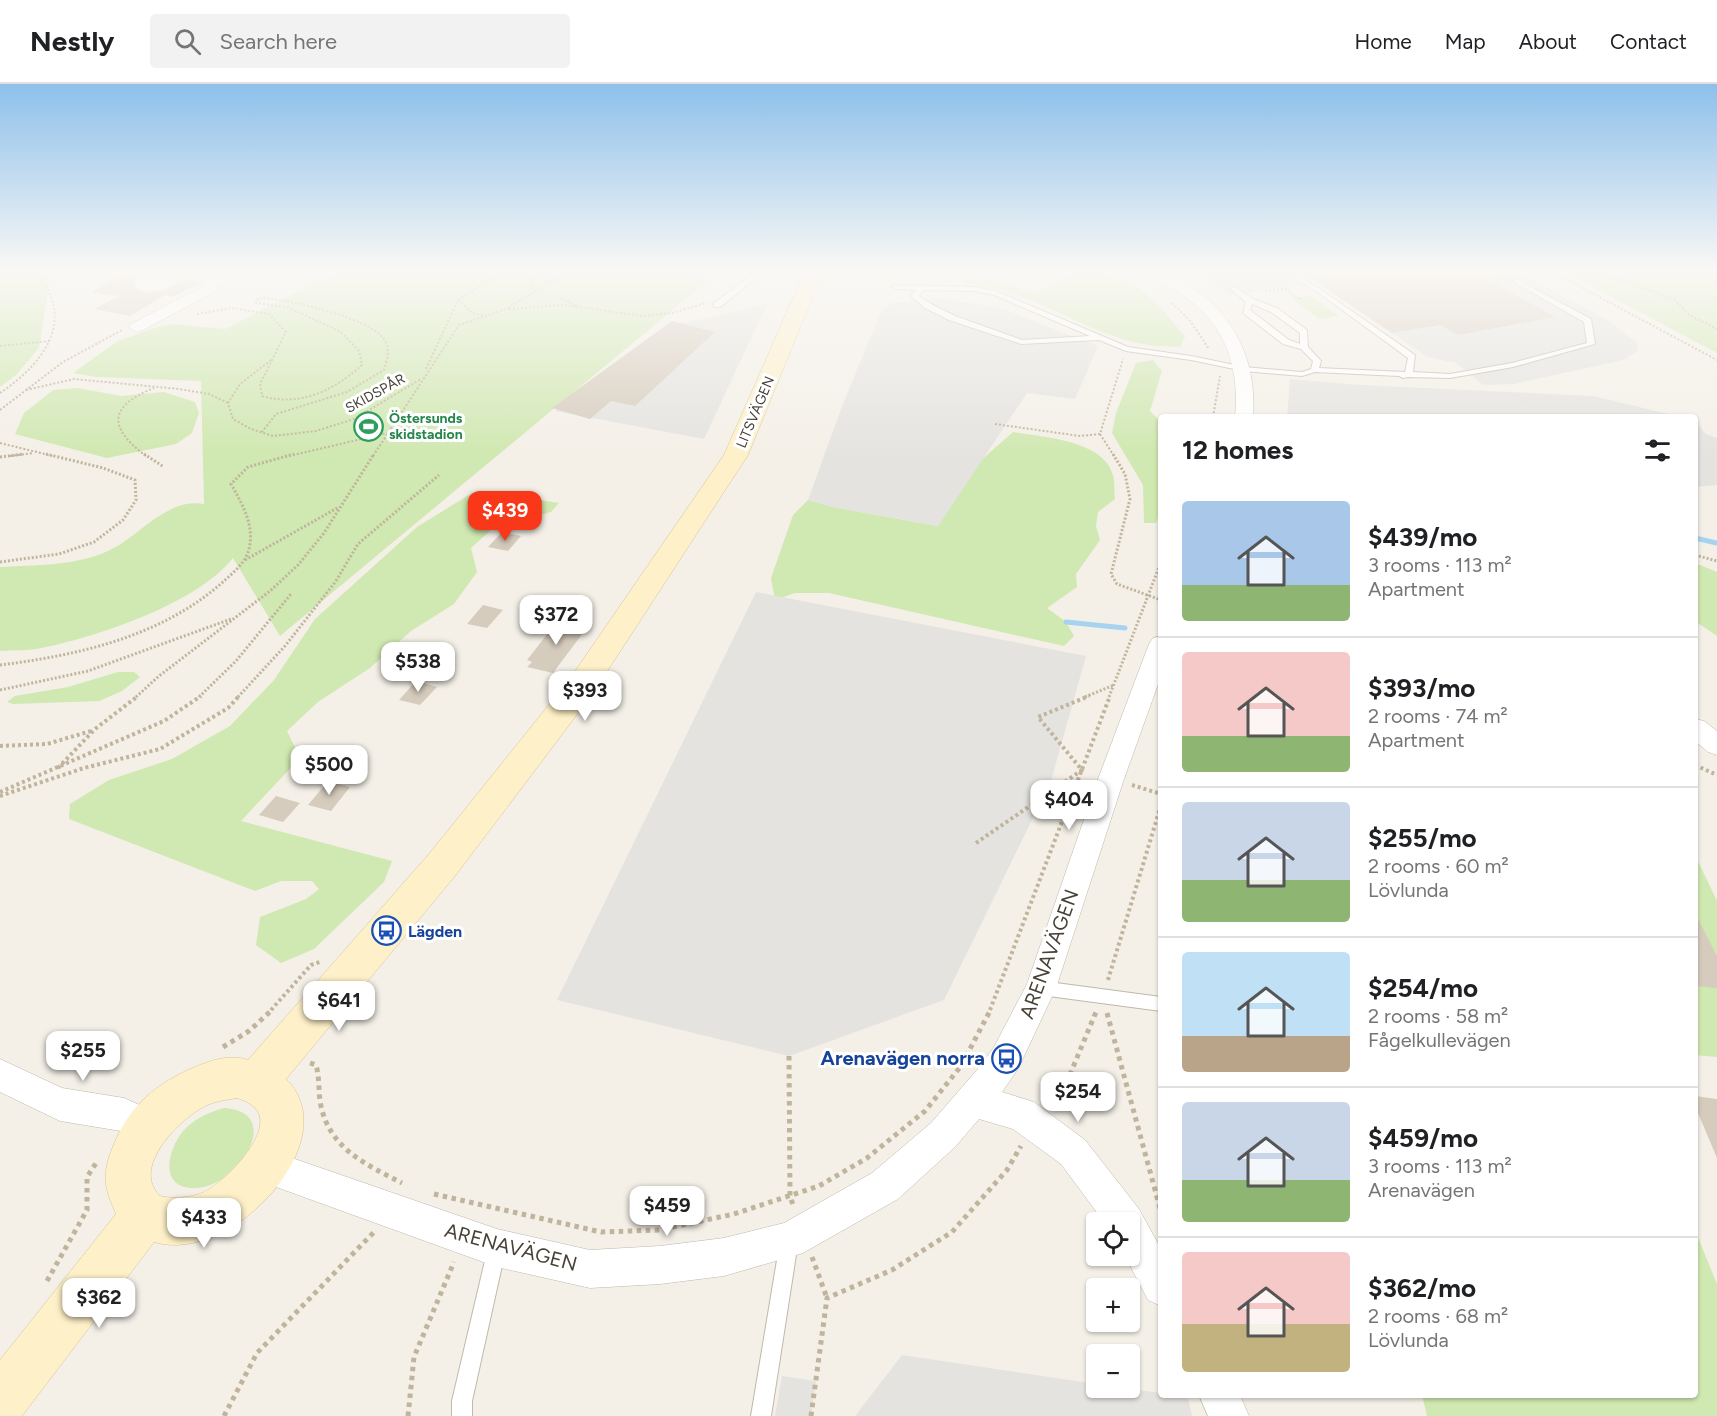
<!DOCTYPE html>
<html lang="en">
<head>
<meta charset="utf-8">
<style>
  :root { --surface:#fff; --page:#f2f2f2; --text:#202124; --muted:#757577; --line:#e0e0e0; --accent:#f9381a }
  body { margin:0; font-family:Figtree,sans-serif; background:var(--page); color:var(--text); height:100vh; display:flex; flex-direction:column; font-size:22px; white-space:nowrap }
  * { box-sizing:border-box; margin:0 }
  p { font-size:20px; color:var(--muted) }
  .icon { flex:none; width:33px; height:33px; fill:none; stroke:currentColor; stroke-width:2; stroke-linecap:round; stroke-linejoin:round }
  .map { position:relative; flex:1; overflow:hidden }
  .sheet { position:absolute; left:1158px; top:330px; width:540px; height:984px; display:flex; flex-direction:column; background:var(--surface); border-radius:6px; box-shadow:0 2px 4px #0004 }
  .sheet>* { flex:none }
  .tools { position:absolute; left:1086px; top:1128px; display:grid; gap:12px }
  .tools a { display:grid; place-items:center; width:54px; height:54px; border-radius:6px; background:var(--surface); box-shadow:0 2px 4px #0004; font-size:30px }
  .price { position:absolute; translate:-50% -51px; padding:0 14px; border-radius:12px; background:#fff; color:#222; font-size:20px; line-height:39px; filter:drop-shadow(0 2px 3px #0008) }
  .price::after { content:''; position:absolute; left:50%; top:36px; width:18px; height:14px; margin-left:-9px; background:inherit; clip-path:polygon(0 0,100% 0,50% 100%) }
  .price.current { background:var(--accent); color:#fff }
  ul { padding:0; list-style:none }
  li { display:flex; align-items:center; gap:18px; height:150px; padding:0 24px }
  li+li { border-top:2px solid var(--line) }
  li span { display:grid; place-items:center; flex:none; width:168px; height:120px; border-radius:6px; color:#555 }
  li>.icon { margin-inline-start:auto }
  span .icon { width:72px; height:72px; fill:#fffc; stroke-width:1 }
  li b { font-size:26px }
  h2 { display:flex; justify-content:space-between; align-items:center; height:72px; padding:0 24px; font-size:26px }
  header { display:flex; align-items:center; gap:36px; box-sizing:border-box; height:84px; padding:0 30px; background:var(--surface); border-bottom:2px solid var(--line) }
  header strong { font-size:28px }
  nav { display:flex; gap:33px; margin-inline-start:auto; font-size:21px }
  .search { width:420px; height:54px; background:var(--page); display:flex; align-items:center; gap:15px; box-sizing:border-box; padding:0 21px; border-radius:6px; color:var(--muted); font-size:22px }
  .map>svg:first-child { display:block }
</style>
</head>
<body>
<header>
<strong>Nestly</strong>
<div class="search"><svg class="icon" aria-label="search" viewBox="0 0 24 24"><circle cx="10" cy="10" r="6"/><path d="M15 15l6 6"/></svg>Search here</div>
<nav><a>Home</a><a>Map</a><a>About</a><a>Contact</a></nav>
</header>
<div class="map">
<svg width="1717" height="1332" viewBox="0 0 1717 1332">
  <rect width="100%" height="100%" fill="#f4f0e8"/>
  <path fill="#d0e8b1" d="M0,185H169L108,186L50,194L39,264L16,291L0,303Z
    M341,185H722L280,552L233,474C199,518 100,552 46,563C31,567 15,566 0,567V483C37,481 74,482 108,467C141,452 165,414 204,420L201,297L97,293L73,289L116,258L154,244L173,240L225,245Z
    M860,185H936C911,194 889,199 863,190Z
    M1096,185C1108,192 1115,193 1127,197C1148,206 1171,235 1185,253L1180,263C1168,262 1155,263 1143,260C1081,249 1027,201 963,201L964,196H988L1036,209C1061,197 1066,187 1096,185Z
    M1558,185H1717V269Z
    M1311,212L1339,232L1319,235L1291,214Z
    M1153,276L1162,287L1150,327L1161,338V425L1156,439H1144L1143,401L1112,349L1116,329L1136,279Z
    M78,304L121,312L164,308L195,318L199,329L192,349L176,360L107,374L15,350L24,329L53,306Z
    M1013,348C1042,353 1104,356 1113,391C1115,398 1114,407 1115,415L1098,428L1096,442L1100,456L1076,490L1077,503L1047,524L1066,538L1074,552L1064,562L829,509H795L775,516L771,494L793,431L808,416L833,423L938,442L979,378Z
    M472,409L515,412L559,419L551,428L491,446L471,464L477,488L454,520L411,547L370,584L318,618L287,647L300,674L241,737L392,777L384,798L314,865L281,879L256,861L260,833L306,815L319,805L312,797H281L255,807L69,735L70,720L109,696L172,675L230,642L274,596L315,535L417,443Z
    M1695,479L1717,488V552L1695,537Z
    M118,588H134L140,593L122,607L99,617L13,620L7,618L15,612L68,603Z
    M1695,771L1717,817V973L1695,971Z
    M224,1024C288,1028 235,1108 191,1104C156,1101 170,1059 187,1043C198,1033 210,1028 224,1024Z
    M1695,1146L1717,1200V1332H1427L1422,1311H1695Z"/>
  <path fill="#e5e3e0" d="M1195,185H1313L1300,201L1227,211Z
    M1513,189L1531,195L1611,238L1638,260L1637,267L1623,276L1514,300L1483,301L1456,279L1428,273L1392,249L1441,241L1554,233L1484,193Z
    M937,214L1000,224L1098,262L1075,315L1027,309L938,442L833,423L808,416L841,325L881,227L893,219Z
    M767,220L704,355L555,327L666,243Z
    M1290,295L1361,301L1593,312L1681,333H1287Z
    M1695,337L1706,350L1717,354V401L1695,403Z
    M756,508L1086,572L1051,697L944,916L789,972L557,916Z
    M902,1271L1096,1300V1304H1123L1161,1309V1311L1188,1313L1192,1332H855Z
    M782,1292L816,1297L811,1332H775Z"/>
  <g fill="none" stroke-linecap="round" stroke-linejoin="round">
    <path stroke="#a5d3f0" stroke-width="5" d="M1695,454L1717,459
      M1066,538L1125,544"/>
  </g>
  <path fill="#d6ccbd" d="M1355,185H1469L1555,233L1458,251L1441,241L1392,249L1307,192Z
    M128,188L140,189L135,193L133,201L140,207L148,209L166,206L184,196L202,198L172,213L165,211L130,232L94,225L119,212L92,208Z
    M672,237L715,248L635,322L611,317L590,335L552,324Z
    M502,448L521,452L508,467L488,463Z
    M483,521L503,526L487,544L467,540Z
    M559,535L589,541L553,589L527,583L532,578L527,576Z
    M416,597L437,603L420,621L399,616Z
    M328,697L350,703L331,727L308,721Z
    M276,712L300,719L283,738L259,731Z
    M1695,829L1717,872V904L1695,902Z
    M1695,1012L1717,1015V1074L1695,1022Z"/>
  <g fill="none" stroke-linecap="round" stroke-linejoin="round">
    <defs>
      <path id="service" d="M760,185H767L720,223H714V219Z
        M1290,190H1294L1320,205L1415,271L1413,288L1450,290L1512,279L1587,259L1584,238L1514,198L1513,197L1516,195L1591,235L1595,260L1513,283L1450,294L1408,293L1403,294L1399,292L1315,288L1302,292L1244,287L1191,276L1126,267L1099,256L1021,260L949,236L925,224L911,212L916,206L895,205L892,203L895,201L974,203L996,207L1128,263L1191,272L1244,283L1302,288L1311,285L1313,277L1301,265L1283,260L1243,229L1246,218L1232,206L1231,205L1234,203L1253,215L1277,224L1307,246L1308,263L1321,277L1319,284L1405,288L1408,274L1316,207L1290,192ZM923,206L974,207L994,211L1090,252L1022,256L955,232L931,220L919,212ZM1252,220L1271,228L1300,249V260L1289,256L1250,226Z
        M1041,897L1161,913V927L1041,911L1036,909L1034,904L1036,899Z
        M789,1149L795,1152L798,1158L771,1332H751L780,1158L783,1152Z
        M496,1159L502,1162L505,1168L472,1317V1332H452V1317L487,1168L490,1162Z"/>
      <path id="minor" d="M161,185H193C182,198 150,216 135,201L136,195L145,189Z
        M226,185H242L212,209L143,246L137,248L129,243L131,240L202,203Z
        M1143,185C1164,185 1172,191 1190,202C1236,232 1257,279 1253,333H1235C1240,283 1225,239 1182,211C1170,202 1152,196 1143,185Z
        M1161,552V592L1124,695L1056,904L1018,985L1002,1008L1034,1018L1085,1056L1139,1125L1161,1165V1222L1148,1216L1125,1172H1130V1138H1104L1061,1080L1013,1045L979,1035L955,1063L898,1115L803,1169L724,1192L660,1200L590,1204L497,1183L254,1095L248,1083L254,1071L266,1065L497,1145L590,1166L660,1162L724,1154L784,1139L872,1089L931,1039L977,986L994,963L1027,900L1098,695L1149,560L1153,554Z
        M1695,635L1704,637L1717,647V671L1708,668L1695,657Z
        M0,975L62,1004L124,1014L159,1030L164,1042L159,1054L147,1059L121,1047L60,1037L0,1008Z
        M1199,1311H1240L1249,1332H1208Z"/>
      <path id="secondary" d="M806,185H824L748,371L591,612L455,792L286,995C348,1055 232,1182 154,1158L22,1332H0V1276L116,1130C112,1120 107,1110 106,1100C104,1086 109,1072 114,1060C130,1021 157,999 195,983C212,976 230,970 248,976L429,770L569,596L724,371ZM237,1014C246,1017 255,1021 259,1030C269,1054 222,1101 202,1109C189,1114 172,1115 160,1112C130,1083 180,1035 205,1022C215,1017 226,1016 237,1014Z"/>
    </defs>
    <use href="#service" stroke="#c0b8ab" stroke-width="2"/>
    <use href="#minor" stroke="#c0b8ab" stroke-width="1"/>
    <use href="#secondary" stroke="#d4c398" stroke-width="1"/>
    <path stroke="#c1b49c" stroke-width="2" stroke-dasharray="2 2" stroke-linecap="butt" d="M53,185L56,189L102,185
      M1123,185L1137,194
      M1547,185L1717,276
      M1587,185L1674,215L1689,231L1717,245
      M0,193L28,185
      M1285,205L1300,215
      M1265,207L1290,204
      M532,210L534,204L531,196L544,185
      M560,214L577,222
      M458,216L472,229L482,231
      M1172,219L1191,238L1209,265
      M509,225L564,221L643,232L672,229L706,219
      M197,230L232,224L269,230L286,248L260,300L262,312C300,323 333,307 362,281L359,267L341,248L287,223L256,219L258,214C285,214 368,233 384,255C391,265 387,275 384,286L347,308L276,330L262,348
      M0,262L50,257
      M271,276L240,300L228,319L233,335L251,345L273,352L316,347L354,335L421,295
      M426,285L458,216L507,185
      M26,306L74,295L179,305L209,310L228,319
      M0,309C46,278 78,233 33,185
      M0,326L63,278L122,246
      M1213,333L1220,292
      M995,340L1080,352L1100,350
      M0,359L53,372
      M10,372L33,369
      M146,372C107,343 109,322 154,304
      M289,372L387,349
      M373,372L459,241L506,225L571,185
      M1114,372L1100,350L1123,275"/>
    <path stroke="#c1b49c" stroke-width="3" stroke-dasharray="2 2" stroke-linecap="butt" d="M144,370L164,383
      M1113,370L1125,390L1130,415L1111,490L1117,500L1161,516
      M0,373L23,370
      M1695,471L1717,477
      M245,476L339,423
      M0,478L59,470L94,458L123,436L136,416L135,396L103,384L46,370
      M0,581C80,571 163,552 224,497C234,488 246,478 249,465C255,441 242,420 231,400L248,383L294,370
      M0,606L88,587L231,535
      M136,613L159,592L270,507L298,481L324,449L374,370
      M199,613L236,577L291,510
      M238,613L285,562L336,497L358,460L439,391
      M1085,613L1114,601
      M1109,613L1161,478"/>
    <path stroke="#c1b49c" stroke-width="4" stroke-dasharray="3 3" stroke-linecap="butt" d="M0,662L47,660L91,647
      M1695,681L1717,691
      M58,684L95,645L138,612
      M1132,701L1161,710
      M0,708L164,637L201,612
      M0,712L84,684L160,665L228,624L239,612
      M976,759L1082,686L1038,633L1089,612
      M1108,896L1161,721
      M271,926L311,881L320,878
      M990,926L1110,612"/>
    <path stroke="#c1b49c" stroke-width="5" stroke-dasharray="4.5 4.5" stroke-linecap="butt" d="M1107,929L1161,1128
      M223,963L249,947L273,925
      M789,972L790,1112L794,1124
      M310,979L316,981C320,995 318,1008 321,1022C330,1065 367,1081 402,1099
      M1056,1024L1096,928
      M434,1110L601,1148L659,1146L734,1130L819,1102L867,1074L925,1027L961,982L991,925
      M812,1173L827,1214
      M47,1197L87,1126V1093L96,1079
      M224,1332L257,1269L374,1148
      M408,1332L414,1273L454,1178
      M811,1332L827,1214L892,1186L952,1148L1007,1086L1021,1062"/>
    <use href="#service" fill="#fff" fill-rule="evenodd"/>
    <use href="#minor" fill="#fff" fill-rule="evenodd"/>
    <use href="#secondary" fill="#fef0c8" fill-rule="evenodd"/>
  </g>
  <linearGradient id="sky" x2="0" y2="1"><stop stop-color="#8dc0eb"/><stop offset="0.5" stop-color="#faf8f5"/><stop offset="1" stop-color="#faf8f5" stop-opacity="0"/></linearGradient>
  <rect width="1717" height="372" fill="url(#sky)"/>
  <defs>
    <symbol id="stadium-ring" viewBox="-11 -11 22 22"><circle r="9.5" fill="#fff" stroke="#2e9e5b" stroke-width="1.5"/><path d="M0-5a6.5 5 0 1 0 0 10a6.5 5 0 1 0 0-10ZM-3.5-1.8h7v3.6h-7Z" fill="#2e9e5b"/></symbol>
    <symbol id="bus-ring" viewBox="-11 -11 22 22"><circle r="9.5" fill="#fff" stroke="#1a4fb4" stroke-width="1.5"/><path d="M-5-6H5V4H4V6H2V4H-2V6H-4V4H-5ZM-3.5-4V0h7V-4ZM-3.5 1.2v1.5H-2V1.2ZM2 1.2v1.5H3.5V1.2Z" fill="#1a4fb4"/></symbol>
  </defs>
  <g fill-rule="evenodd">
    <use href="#stadium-ring" x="352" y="326" width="33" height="33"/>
    <use href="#bus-ring" x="370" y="830" width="33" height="33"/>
    <use href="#bus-ring" x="990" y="958" width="33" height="33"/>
  </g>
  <g text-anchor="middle" stroke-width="6" stroke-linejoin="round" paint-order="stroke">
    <g font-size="14" fill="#474137" stroke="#fff">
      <text transform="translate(375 309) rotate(-29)" y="5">SKIDSPÅR</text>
      <text transform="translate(755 328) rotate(-67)" y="5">LITSVÄGEN</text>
    </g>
    <g font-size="14" font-weight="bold" fill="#27864d" stroke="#fff" text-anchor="start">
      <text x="389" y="339">Östersunds<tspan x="389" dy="16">skidstadion</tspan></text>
    </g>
    <g font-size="16" font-weight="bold" fill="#164399" stroke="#fff" text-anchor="start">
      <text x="408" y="853">Lägden</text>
    </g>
    <g font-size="20" fill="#474137" stroke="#fff">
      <text transform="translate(1049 870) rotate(-70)" y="7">ARENAVÄGEN</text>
      <text transform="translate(511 1163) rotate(15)" y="7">ARENAVÄGEN</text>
    </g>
    <g font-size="20" font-weight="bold" fill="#164399" stroke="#fff" text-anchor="end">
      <text x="985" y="981">Arenavägen norra</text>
    </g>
  </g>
</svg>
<div class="tools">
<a><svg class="icon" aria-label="locate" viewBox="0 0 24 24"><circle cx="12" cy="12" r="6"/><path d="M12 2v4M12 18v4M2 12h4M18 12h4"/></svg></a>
<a>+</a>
<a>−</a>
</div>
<b class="price current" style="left:505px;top:458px">$439</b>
<b class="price" style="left:556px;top:562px">$372</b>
<b class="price" style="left:418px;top:609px">$538</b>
<b class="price" style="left:585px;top:638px">$393</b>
<b class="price" style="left:329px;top:712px">$500</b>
<b class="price" style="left:1069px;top:747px">$404</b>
<b class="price" style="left:339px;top:948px">$641</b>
<b class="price" style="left:83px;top:998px">$255</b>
<b class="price" style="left:1078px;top:1039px">$254</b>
<b class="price" style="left:667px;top:1153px">$459</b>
<b class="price" style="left:204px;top:1165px">$433</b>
<b class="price" style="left:99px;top:1245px">$362</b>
<section class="sheet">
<h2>12 homes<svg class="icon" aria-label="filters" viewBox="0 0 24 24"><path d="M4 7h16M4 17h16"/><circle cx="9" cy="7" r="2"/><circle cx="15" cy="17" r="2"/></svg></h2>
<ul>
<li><span style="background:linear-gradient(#a9c7e8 70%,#8fb573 0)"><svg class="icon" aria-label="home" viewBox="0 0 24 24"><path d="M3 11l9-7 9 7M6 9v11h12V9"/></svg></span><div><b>$439/mo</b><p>3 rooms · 113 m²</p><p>Apartment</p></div></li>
<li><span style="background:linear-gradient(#f6c9c9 70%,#8fb573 0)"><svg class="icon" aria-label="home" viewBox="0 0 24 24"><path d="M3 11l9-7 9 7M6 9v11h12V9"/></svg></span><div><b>$393/mo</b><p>2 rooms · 74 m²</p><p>Apartment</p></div></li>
<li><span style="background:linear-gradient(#c9d6e8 65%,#8fb573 0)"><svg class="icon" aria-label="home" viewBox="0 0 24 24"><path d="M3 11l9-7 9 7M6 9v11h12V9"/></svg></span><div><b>$255/mo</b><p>2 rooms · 60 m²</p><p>Lövlunda</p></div></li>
<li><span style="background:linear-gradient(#bfe0f5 70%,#b9a48a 0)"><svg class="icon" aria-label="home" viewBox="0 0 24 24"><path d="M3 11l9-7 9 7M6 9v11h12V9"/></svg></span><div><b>$254/mo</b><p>2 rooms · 58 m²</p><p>Fågelkullevägen</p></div></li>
<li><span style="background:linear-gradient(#c9d6e8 65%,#8fb573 0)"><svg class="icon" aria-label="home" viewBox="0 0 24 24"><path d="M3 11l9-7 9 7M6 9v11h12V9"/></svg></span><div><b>$459/mo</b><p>3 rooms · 113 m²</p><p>Arenavägen</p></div></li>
<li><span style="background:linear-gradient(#f6c9c9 60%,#c2b280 0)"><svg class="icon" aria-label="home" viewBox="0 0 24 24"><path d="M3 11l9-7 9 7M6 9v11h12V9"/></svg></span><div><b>$362/mo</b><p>2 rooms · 68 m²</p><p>Lövlunda</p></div></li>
</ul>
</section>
</div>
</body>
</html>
